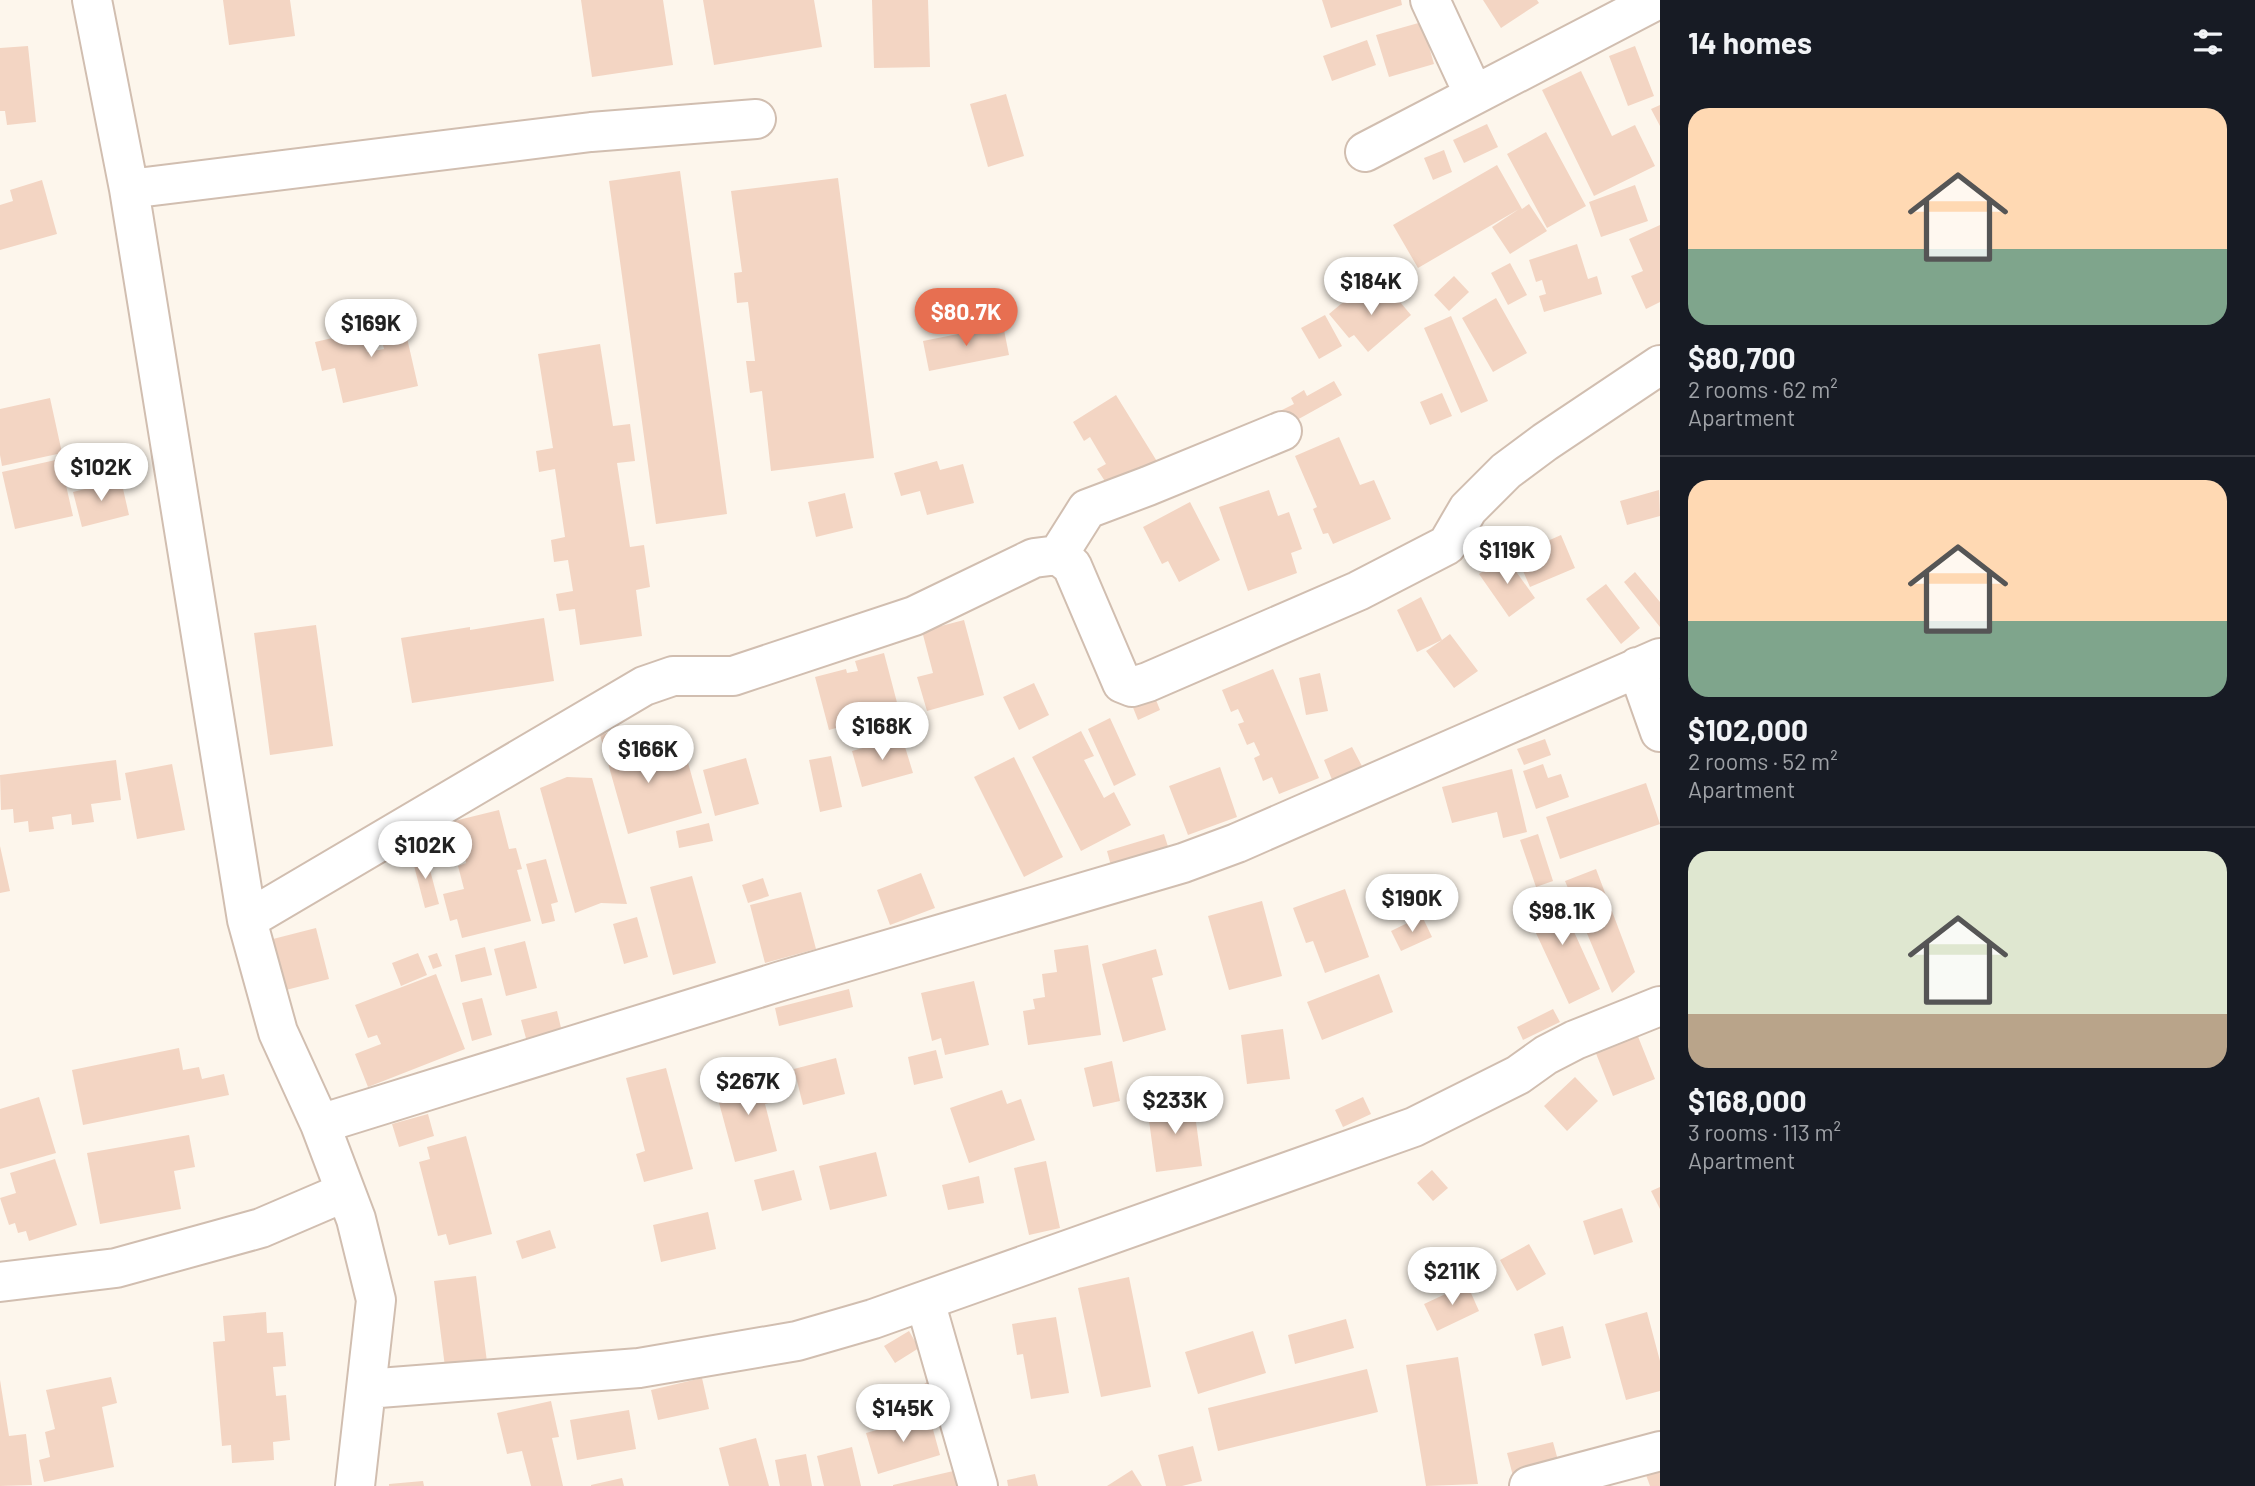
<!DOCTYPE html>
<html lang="en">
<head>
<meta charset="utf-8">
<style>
  :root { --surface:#171b24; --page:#20242c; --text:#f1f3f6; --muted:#9ea1a6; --line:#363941; --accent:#e76f51 }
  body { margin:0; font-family:Barlow,sans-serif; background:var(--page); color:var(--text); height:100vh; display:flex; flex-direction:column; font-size:26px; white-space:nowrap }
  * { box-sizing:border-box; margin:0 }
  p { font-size:23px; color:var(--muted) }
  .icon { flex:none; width:38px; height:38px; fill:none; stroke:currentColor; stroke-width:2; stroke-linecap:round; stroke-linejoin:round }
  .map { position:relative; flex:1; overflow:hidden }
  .sheet { display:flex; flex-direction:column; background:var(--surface); width:595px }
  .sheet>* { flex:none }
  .price { position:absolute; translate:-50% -60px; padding:0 16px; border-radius:24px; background:#fff; color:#222; font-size:23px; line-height:46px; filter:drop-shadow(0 2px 4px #0008) }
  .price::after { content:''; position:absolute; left:50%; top:42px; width:21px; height:16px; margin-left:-10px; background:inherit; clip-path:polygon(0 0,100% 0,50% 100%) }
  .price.on { background:var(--accent); color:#fff }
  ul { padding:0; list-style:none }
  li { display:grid; align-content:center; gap:14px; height:371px; padding:0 28px }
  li+li { border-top:2px solid var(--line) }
  li span { display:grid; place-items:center; height:217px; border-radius:21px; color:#555 }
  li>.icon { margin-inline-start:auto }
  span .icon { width:126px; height:126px; fill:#fffc; stroke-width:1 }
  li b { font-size:30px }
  h2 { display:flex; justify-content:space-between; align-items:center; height:84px; padding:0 28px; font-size:30px }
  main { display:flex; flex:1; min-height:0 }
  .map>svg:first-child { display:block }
</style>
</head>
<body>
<main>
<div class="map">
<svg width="1660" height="1486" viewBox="0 0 1660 1486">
  <rect width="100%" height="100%" fill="#fdf6ec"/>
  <path fill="#f3d5c3" d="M223,0H290L295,36L229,45Z
    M581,0H663L673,65L592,77Z
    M703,0H814L822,47L714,65Z
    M872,0H928L930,67L874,68Z
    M1322,0H1401L1402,5L1331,28Z
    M1483,0H1537L1539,3L1501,28Z
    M1422,22L1434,64L1389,77L1376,35Z
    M1367,40L1376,65L1332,81L1323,56Z
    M28,46L36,122L7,125L5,111H0V48Z
    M1635,46L1654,96L1628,106L1609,56Z
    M1581,71L1612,136L1635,125L1655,166L1594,196L1542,90Z
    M1006,94L1024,156L988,167L970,104Z
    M1660,105V126L1651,109Z
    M1487,124L1498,147L1464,163L1453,140Z
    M1546,132L1586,206L1547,228L1507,154Z
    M1444,150L1452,172L1433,180L1424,158Z
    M1497,165L1522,209L1529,204L1547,231L1510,254L1492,227L1519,209L1418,268L1393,225Z
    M680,171L727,514L656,524L609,181Z
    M838,178L874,458L771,471L762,391L750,393L746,361H755L748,302L737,303L734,273L742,272L731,191Z
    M42,180L57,234L0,250V205L13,201L10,190Z
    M1635,185L1648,221L1601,237L1589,202Z
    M1660,225V302L1646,309L1631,276L1643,271L1629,239Z
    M1577,244L1588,279L1597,276L1602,294L1544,312L1539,296L1546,294L1542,280L1536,282L1529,260Z
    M1510,263L1527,295L1508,305L1491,273Z
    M1454,276L1469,292L1449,311L1434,295Z
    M1384,283L1411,315L1368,352L1354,335L1349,338L1329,314L1354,293L1360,302Z
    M1496,298L1527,353L1493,372L1462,318Z
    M399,303L418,386L343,403L335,368L322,371L315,342L363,331L367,352L384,349L374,308Z
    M1325,315L1342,346L1319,359L1301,328Z
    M1451,316L1488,401L1461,413L1424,328Z
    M1003,325L1009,355L929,371L923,341Z
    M600,344L613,426L630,424L635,461L617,463L630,547L644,545L650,587L636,590L642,636L580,645L575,609L559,611L556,594L573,591L568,560L554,562L551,540L565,537L555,469L539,472L536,451L553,448L538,354Z
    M1334,381L1342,395L1286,426L1278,412L1294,404L1291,398L1304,390L1307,396Z
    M1442,393L1452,416L1430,425L1420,402Z
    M1116,395L1158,463L1112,492L1097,469L1106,464L1090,437L1084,441L1073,422Z
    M50,398L62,453L2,466L0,455V409Z
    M1339,437L1360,485L1374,480L1391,519L1333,544L1328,533L1323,534L1313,509L1317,507L1295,456Z
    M60,459L73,516L15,529L2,472Z
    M937,461L940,470L963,464L974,503L927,515L920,491L901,496L894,473Z
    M121,480L129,515L82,527L73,492Z
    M1269,490L1278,516L1289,512L1302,549L1291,553L1297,573L1248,591L1219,507Z
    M1659,490L1660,516L1627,525L1620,501Z
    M845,493L853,528L816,537L808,502Z
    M1190,502L1220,560L1179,582L1168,561L1162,564L1143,527Z
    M1561,535L1575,568L1530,587L1516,555Z
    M1505,556L1535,598L1509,617L1479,574Z
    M1635,572L1660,602V627L1624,582Z
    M1606,584L1640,628L1621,644L1586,599Z
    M1421,597L1442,640L1450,634L1478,671L1454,688L1426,651L1442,640L1417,652L1397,610Z
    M544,618L554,681L412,703L401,638L470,627V630Z
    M964,620L984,695L927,711L917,677L933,673L922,631Z
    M316,625L333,746L270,755L254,633Z
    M884,653L900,714L871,721V718L829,730L815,677L846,669L847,673L858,671L855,661Z
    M1273,669L1319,778L1279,794L1272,777L1263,781L1254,758L1260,755L1254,742L1247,745L1238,724L1244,722L1238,709L1231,712L1222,690Z
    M1320,673L1328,711L1306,715L1299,678Z
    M1034,683L1049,715L1019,730L1003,697Z
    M1154,695L1160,710L1138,720L1132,705Z
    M1110,718L1136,775L1114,786L1088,729Z
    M632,726L645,771L687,759L702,813L628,834L600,735Z
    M1081,731L1094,756L1084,760L1104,798L1114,792L1131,825L1081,851L1032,757Z
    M902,737L913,773L862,787L852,751Z
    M1545,739L1551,755L1524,765L1517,749Z
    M1352,747L1363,768L1333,782L1324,760Z
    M831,756L842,807L820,812L809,760Z
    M1014,757L1063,857L1024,877L974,777Z
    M746,758L759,804L715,816L703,770Z
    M116,760L121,800L91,804L94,822L72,825L71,814L52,817L54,829L29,832L28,821L14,823L13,809L1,810L0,775Z
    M172,764L185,830L137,839L125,773Z
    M1543,764L1548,778L1561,774L1569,797L1536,809L1523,771Z
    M1220,767L1237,817L1188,835L1169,786Z
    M1512,769L1527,832L1503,838L1497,812L1452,823L1442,787Z
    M567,777L592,778L627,904L601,903L575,913L540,788Z
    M1646,783L1660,824L1560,859L1546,817Z
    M499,810L509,849L516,848L522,869L517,870L531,921L462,938L457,919L450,921L443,894L464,889L458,866L466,863L463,849L453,852L446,823Z
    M709,823L713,841L679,848L676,831Z
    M1164,834L1171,856L1113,873L1107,851Z
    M1538,834L1553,881L1536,887L1520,840Z
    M0,846L10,891L0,893Z
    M426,855L439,904L425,908L412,858Z
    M546,859L558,902L551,904L555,921L542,924L526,864Z
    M1596,869L1635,972L1612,993L1565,881Z
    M921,873L935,908L890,925L877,890Z
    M692,876L716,963L673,975L650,887Z
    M763,878L769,896L748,903L742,885Z
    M1345,889L1369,957L1325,973L1313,941L1306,943L1293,908Z
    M1555,890L1600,989L1569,1004L1523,905Z
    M801,892L816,949L765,963L750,905Z
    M1262,901L1282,976L1229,990L1208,916Z
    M1422,916L1432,937L1401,951L1391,931Z
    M637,917L648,957L624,964L613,924Z
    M316,928L329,979L286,990L273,939Z
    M525,941L537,988L506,996L494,949Z
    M1088,945L1101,1035L1028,1045L1023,1011L1035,1009L1033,999L1045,997L1042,974L1057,972L1054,950Z
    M485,947L492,975L461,982L455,955Z
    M1156,949L1163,975L1152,978L1166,1030L1123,1042L1102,964Z
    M418,953L427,975L401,986L392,963Z
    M437,953L442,966L433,969L428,956Z
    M436,974L465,1049L368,1087L355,1054L381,1044L377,1035L368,1038L355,1005Z
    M1379,974L1393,1012L1322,1040L1307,1002Z
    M974,981L989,1045L945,1055L941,1038L932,1041L921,993Z
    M849,989L853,1007L779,1026L775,1008Z
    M482,998L492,1035L472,1041L462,1003Z
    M1553,1009L1560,1022L1523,1040L1517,1027Z
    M557,1011L562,1032L527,1042L521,1020Z
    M1283,1029L1290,1079L1247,1084L1241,1035Z
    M1637,1034L1655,1079L1613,1096L1595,1051Z
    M179,1048L183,1070L199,1067L202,1079L224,1074L229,1095L83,1125L72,1070Z
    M936,1050L943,1078L914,1085L908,1057Z
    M836,1058L845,1094L803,1105L794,1069Z
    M1112,1061L1120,1101L1093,1107L1084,1068Z
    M666,1068L693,1169L644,1182L636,1154L645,1151L626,1078Z
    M757,1077L758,1080L770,1077L776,1101L765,1104L777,1151L735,1162L715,1088Z
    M1575,1077L1598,1101L1567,1131L1544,1106Z
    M1002,1090L1007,1104L1021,1099L1035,1140L969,1163L950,1108Z
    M39,1097L56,1153L0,1169V1109Z
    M1363,1097L1371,1114L1343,1127L1335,1110Z
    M1193,1100L1202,1166L1156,1172L1147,1106Z
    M428,1114L434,1136L399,1147L392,1124Z
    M189,1135L195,1167L174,1171L181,1209L100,1224L87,1153Z
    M466,1136L492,1234L449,1245L446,1234L438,1236L419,1162L430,1159L427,1147Z
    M876,1152L887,1196L830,1210L819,1166Z
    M55,1159L77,1225L29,1241L26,1231L18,1233L15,1223L9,1225L0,1198L16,1193L10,1173Z
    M1046,1161L1060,1228L1029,1235L1014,1168Z
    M794,1170L802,1200L762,1211L754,1180Z
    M1432,1170L1448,1188L1433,1201L1417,1183Z
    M979,1176L984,1203L948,1210L942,1185Z
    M1660,1187V1209L1651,1191Z
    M1622,1208L1633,1242L1594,1255L1583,1221Z
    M708,1212L716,1249L661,1262L653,1225Z
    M550,1230L556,1248L522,1259L516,1241Z
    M1529,1244L1546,1274L1517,1291L1500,1260Z
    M1460,1248L1463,1255L1436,1268L1432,1262Z
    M476,1276L487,1362L445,1367L434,1281Z
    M1129,1277L1151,1387L1101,1397L1078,1288Z
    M1467,1284L1479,1311L1437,1331L1424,1304Z
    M266,1312L267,1333L283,1332L286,1366L273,1367L276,1396L286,1395L290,1440L273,1442L274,1460L232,1463L231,1445L222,1446L213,1342L225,1341L223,1316Z
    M1647,1312L1660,1361V1391L1626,1400L1605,1324Z
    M1056,1317L1069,1393L1031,1399L1023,1354L1017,1355L1012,1324Z
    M1346,1319L1354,1348L1295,1364L1288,1335Z
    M1563,1326L1571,1358L1542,1366L1534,1334Z
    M909,1331L919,1348L895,1363L884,1346Z
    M1253,1331L1266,1373L1198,1394L1185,1352Z
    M1458,1357L1478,1484L1426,1486L1406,1365Z
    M1367,1369L1378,1412L1218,1451L1208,1408Z
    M111,1377L117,1403L102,1407L114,1467L44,1482L39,1460L50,1457L45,1432L55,1429L46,1390Z
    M935,1377L946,1395L932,1403L921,1386Z
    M702,1378L709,1409L658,1420L651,1390Z
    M0,1380L9,1436L26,1434L32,1485L0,1486Z
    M551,1401L559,1437L552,1438L563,1486H531L522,1451L507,1454L497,1413Z
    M629,1410L636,1449L577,1460L570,1420Z
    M929,1415L940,1455L878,1474L866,1433Z
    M756,1438L769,1486H729L719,1448Z
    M1553,1442L1559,1464L1513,1476L1507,1453Z
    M1193,1446L1202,1481L1182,1486H1166L1158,1455Z
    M852,1447L861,1486H824L817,1456Z
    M806,1454L812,1486H780L775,1460Z
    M962,1469L966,1486H893V1485Z
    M1132,1470L1142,1486H1107Z
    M1660,1470V1486H1650L1646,1475Z
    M1035,1474L1038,1486H1008L1007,1480Z
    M622,1478L624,1486H591V1485Z
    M423,1481L424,1486H389V1484Z"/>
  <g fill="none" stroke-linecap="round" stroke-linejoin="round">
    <defs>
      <path id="minor" d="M92,0L129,189L247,920L278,1032L320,1124L356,1219L376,1300L355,1486
        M1430,0L1474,95
        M1365,152L1657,0
        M129,189L591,132L756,119
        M1058,555L1087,509L1148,486L1282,431
        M1637,667L1660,732
        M247,920L644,686L673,676H733L914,616L1034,558L1058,555L1072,566L1122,683L1132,687L1148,682L1358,591L1447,545L1468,509L1506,471L1545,442L1660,365
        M320,1124L781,981L1183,863L1237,843L1660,658
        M0,1282L116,1268L261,1228L345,1192
        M925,1301L978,1486
        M366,1389L639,1368L797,1341L873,1319L1414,1127L1518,1075L1546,1055L1575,1040L1660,1006
        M1529,1486L1660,1451"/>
    </defs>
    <use href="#minor" stroke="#d1beb0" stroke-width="42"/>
    <use href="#minor" stroke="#fff" stroke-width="38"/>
  </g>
</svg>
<b class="price" style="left:1371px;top:317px">$184K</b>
<b class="price on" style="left:966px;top:348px">$80.7K</b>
<b class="price" style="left:371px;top:359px">$169K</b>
<b class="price" style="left:101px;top:503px">$102K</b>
<b class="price" style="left:1507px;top:586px">$119K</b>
<b class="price" style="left:882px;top:762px">$168K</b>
<b class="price" style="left:648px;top:785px">$166K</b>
<b class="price" style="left:425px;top:881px">$102K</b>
<b class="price" style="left:1412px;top:934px">$190K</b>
<b class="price" style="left:1562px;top:947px">$98.1K</b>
<b class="price" style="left:748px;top:1117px">$267K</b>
<b class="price" style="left:1175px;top:1136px">$233K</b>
<b class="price" style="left:1452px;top:1307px">$211K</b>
<b class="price" style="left:903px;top:1444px">$145K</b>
</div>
<section class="sheet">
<h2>14 homes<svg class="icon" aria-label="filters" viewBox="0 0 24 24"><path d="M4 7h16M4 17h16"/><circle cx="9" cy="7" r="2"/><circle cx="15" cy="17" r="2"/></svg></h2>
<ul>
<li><span style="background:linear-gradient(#ffd9b3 65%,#7fa58c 0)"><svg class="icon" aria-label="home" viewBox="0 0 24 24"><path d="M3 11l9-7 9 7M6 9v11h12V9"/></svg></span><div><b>$80,700</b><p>2 rooms · 62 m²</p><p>Apartment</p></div></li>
<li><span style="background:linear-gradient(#ffd9b3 65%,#7fa58c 0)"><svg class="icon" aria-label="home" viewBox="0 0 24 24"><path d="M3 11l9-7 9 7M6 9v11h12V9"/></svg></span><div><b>$102,000</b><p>2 rooms · 52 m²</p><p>Apartment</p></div></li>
<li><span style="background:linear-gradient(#dfe7d0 75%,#b9a48a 0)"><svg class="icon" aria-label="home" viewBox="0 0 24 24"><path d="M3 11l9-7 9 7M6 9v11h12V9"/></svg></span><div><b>$168,000</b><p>3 rooms · 113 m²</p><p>Apartment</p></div></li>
</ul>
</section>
</main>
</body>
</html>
